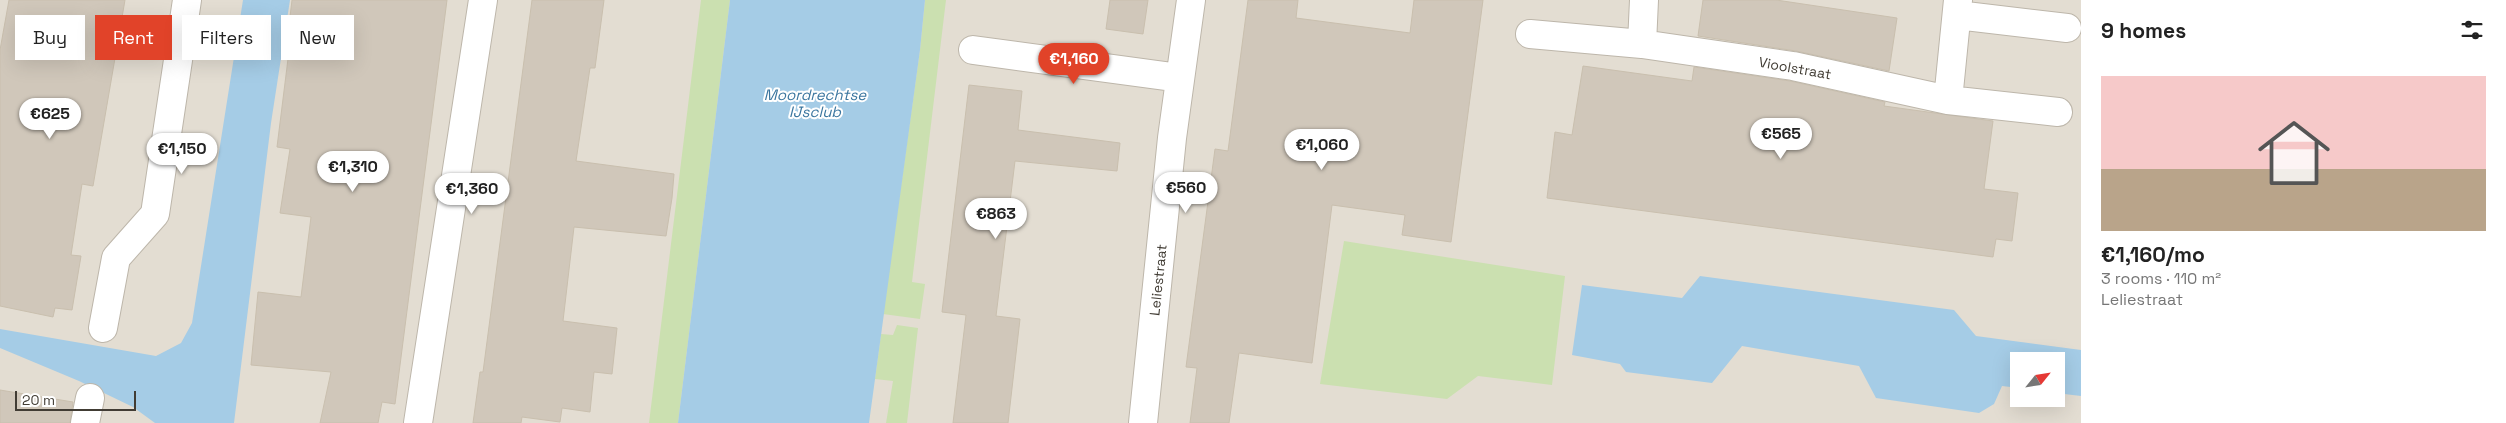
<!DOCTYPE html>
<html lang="en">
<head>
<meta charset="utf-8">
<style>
  :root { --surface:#fff; --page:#f6f6f6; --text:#222; --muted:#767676; --line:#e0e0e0; --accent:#e14329 }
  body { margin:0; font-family:"Space Grotesk",sans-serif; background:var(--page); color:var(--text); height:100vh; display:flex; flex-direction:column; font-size:19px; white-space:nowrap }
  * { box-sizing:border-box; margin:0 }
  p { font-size:16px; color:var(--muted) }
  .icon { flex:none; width:28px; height:28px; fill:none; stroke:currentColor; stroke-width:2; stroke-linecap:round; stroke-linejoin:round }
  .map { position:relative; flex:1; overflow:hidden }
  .side { display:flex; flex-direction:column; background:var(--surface); width:425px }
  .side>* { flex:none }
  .hud { position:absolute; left:15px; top:15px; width:475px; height:45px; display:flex; gap:10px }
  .needle { width:32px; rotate:60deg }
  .buttons { position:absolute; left:2010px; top:352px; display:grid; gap:10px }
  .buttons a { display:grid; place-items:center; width:55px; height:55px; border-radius:0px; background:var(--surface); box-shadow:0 5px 20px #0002; font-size:25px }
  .scale { position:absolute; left:15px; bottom:12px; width:121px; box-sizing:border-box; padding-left:5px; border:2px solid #413c34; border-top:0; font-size:14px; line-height:18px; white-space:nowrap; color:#413c34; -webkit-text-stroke:4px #fff; paint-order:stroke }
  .price { position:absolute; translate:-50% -42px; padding:0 11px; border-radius:18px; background:#fff; color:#222; font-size:16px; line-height:32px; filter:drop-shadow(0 1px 2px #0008) }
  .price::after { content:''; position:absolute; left:50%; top:30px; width:15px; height:11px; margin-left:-8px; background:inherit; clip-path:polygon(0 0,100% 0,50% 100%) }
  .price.selected { background:var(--accent); color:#fff }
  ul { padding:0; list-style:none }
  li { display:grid; align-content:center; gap:10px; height:265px; padding:0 20px }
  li+li { border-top:1px solid var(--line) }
  li span { display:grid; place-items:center; height:155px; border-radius:0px; color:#555 }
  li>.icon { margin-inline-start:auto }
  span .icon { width:90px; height:90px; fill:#fffc; stroke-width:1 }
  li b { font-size:21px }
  h2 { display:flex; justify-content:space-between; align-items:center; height:60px; padding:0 20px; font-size:21px }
  .tag { padding:0 18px; border-radius:0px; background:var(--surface); box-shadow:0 5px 20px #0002; font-size:18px; line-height:45px }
  .tag.selected { background:var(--accent); color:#fff }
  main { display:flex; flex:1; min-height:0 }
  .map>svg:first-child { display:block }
</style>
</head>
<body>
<main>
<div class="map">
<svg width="2081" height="423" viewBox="0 0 2081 423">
  <rect width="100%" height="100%" fill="#efece4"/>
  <path fill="#e3ddd2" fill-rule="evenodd" d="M0,0H2081V423H0ZM2019,361H2056V399H2019Z"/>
  <path fill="#cbe0b0" d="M701,0H730L678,423H649Z
    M925,0H946L912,282L925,284L920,319L883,314L920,50Z
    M1344,241L1565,276L1552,385L1478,376L1447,399L1320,384Z
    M897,325L918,328L907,423H886L893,381L875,379L881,334L893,335Z"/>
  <path fill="#a5cce6" d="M243,0H290L271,123L234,423H155L133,407L79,381L0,348V329L156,356L181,343L192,323Z
    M730,0H925L920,50L869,423H678Z
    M1700,276L1954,310L1976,336L2081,350V396L2056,393V361H2019V388L2002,386L1994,404L1979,413L1876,398L1859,366L1742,346L1712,383L1626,372L1620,364L1572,355L1582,285L1682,298Z"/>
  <path fill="#d0c7ba" stroke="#c9bfae" d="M9,0H125L93,186L82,184L71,255L81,256L72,310L55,308L53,317L0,306V50Z
    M292,0H447L395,404L382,402L378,423H320L331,372L251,365L258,292L301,297L311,217L280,213L290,149L277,147L288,59H285Z
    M532,0H604L595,68H590L576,161L674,174L672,198L666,236L574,227L563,321L617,328L612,374L594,372L590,412L562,408L560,422L522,417L521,423H473L480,372H483Z
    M1110,0H1148L1143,34L1106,29Z
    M1248,0H1298L1296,18L1410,33L1414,0H1483L1451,242L1402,235L1405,215L1332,205L1312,363L1239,353L1229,423H1190L1197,368L1186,367L1215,149L1228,151Z
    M1703,0H1776L1897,18L1889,71L1796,51L1698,36Z
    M1583,66L1692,81L1694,67L1790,81L1885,102L1884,106L1993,121L1984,189L2018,193L2012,241L1996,239L1993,257L1547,198L1555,132L1572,135Z
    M969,85L1022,91L1018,130L1120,143L1117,171L1015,161L996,316L1020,319L1008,423H953L966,315L942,312Z
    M0,390L73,402L70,423H0Z"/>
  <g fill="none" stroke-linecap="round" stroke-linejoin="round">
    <defs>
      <path id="street" d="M1957,15L2067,28
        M1530,34L1642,44L1793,66L1948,100L2058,112
        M1642,44L1644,0
        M973,50L1180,78
        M1948,100L1958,0
        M103,328L116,258L155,214L187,0
        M85,423L90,398
        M418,423L483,0
        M1143,423L1172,138L1191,0"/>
    </defs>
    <use href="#street" stroke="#bdb6aa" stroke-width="30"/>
    <use href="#street" stroke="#fff" stroke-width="28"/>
  </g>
  <g text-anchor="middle" stroke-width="4" stroke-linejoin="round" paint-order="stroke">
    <g font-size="14" fill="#413c34" stroke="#fff">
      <text transform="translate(1795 68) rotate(10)" y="5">Vioolstraat</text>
      <text transform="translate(1158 280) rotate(-84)" y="5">Leliestraat</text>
    </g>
    <g font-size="15" font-style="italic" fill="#3b769f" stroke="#fff">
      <text x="815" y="100">Moordrechtse<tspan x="815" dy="17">IJsclub</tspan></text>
    </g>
  </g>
</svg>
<div class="buttons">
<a><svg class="needle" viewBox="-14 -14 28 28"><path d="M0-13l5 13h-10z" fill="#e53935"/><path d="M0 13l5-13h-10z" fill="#767676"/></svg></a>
</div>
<div class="scale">20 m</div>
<b class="price selected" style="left:1074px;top:85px">€1,160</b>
<b class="price" style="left:50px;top:140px">€625</b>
<b class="price" style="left:1781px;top:160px">€565</b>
<b class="price" style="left:1322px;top:171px">€1,060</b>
<b class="price" style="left:182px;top:175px">€1,150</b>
<b class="price" style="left:353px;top:193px">€1,310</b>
<b class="price" style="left:1186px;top:214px">€560</b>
<b class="price" style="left:472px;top:215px">€1,360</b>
<b class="price" style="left:996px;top:240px">€863</b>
<div class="hud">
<a class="tag">Buy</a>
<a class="tag selected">Rent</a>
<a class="tag">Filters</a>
<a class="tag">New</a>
</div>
</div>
<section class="side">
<h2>9 homes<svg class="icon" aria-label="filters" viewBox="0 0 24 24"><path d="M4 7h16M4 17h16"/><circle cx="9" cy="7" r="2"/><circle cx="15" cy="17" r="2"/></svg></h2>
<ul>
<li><span style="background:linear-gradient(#f6c9c9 60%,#b9a48a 0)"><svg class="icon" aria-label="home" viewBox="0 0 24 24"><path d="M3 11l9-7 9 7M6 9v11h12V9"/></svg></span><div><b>€1,160/mo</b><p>3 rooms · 110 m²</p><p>Leliestraat</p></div></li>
</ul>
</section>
</main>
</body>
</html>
